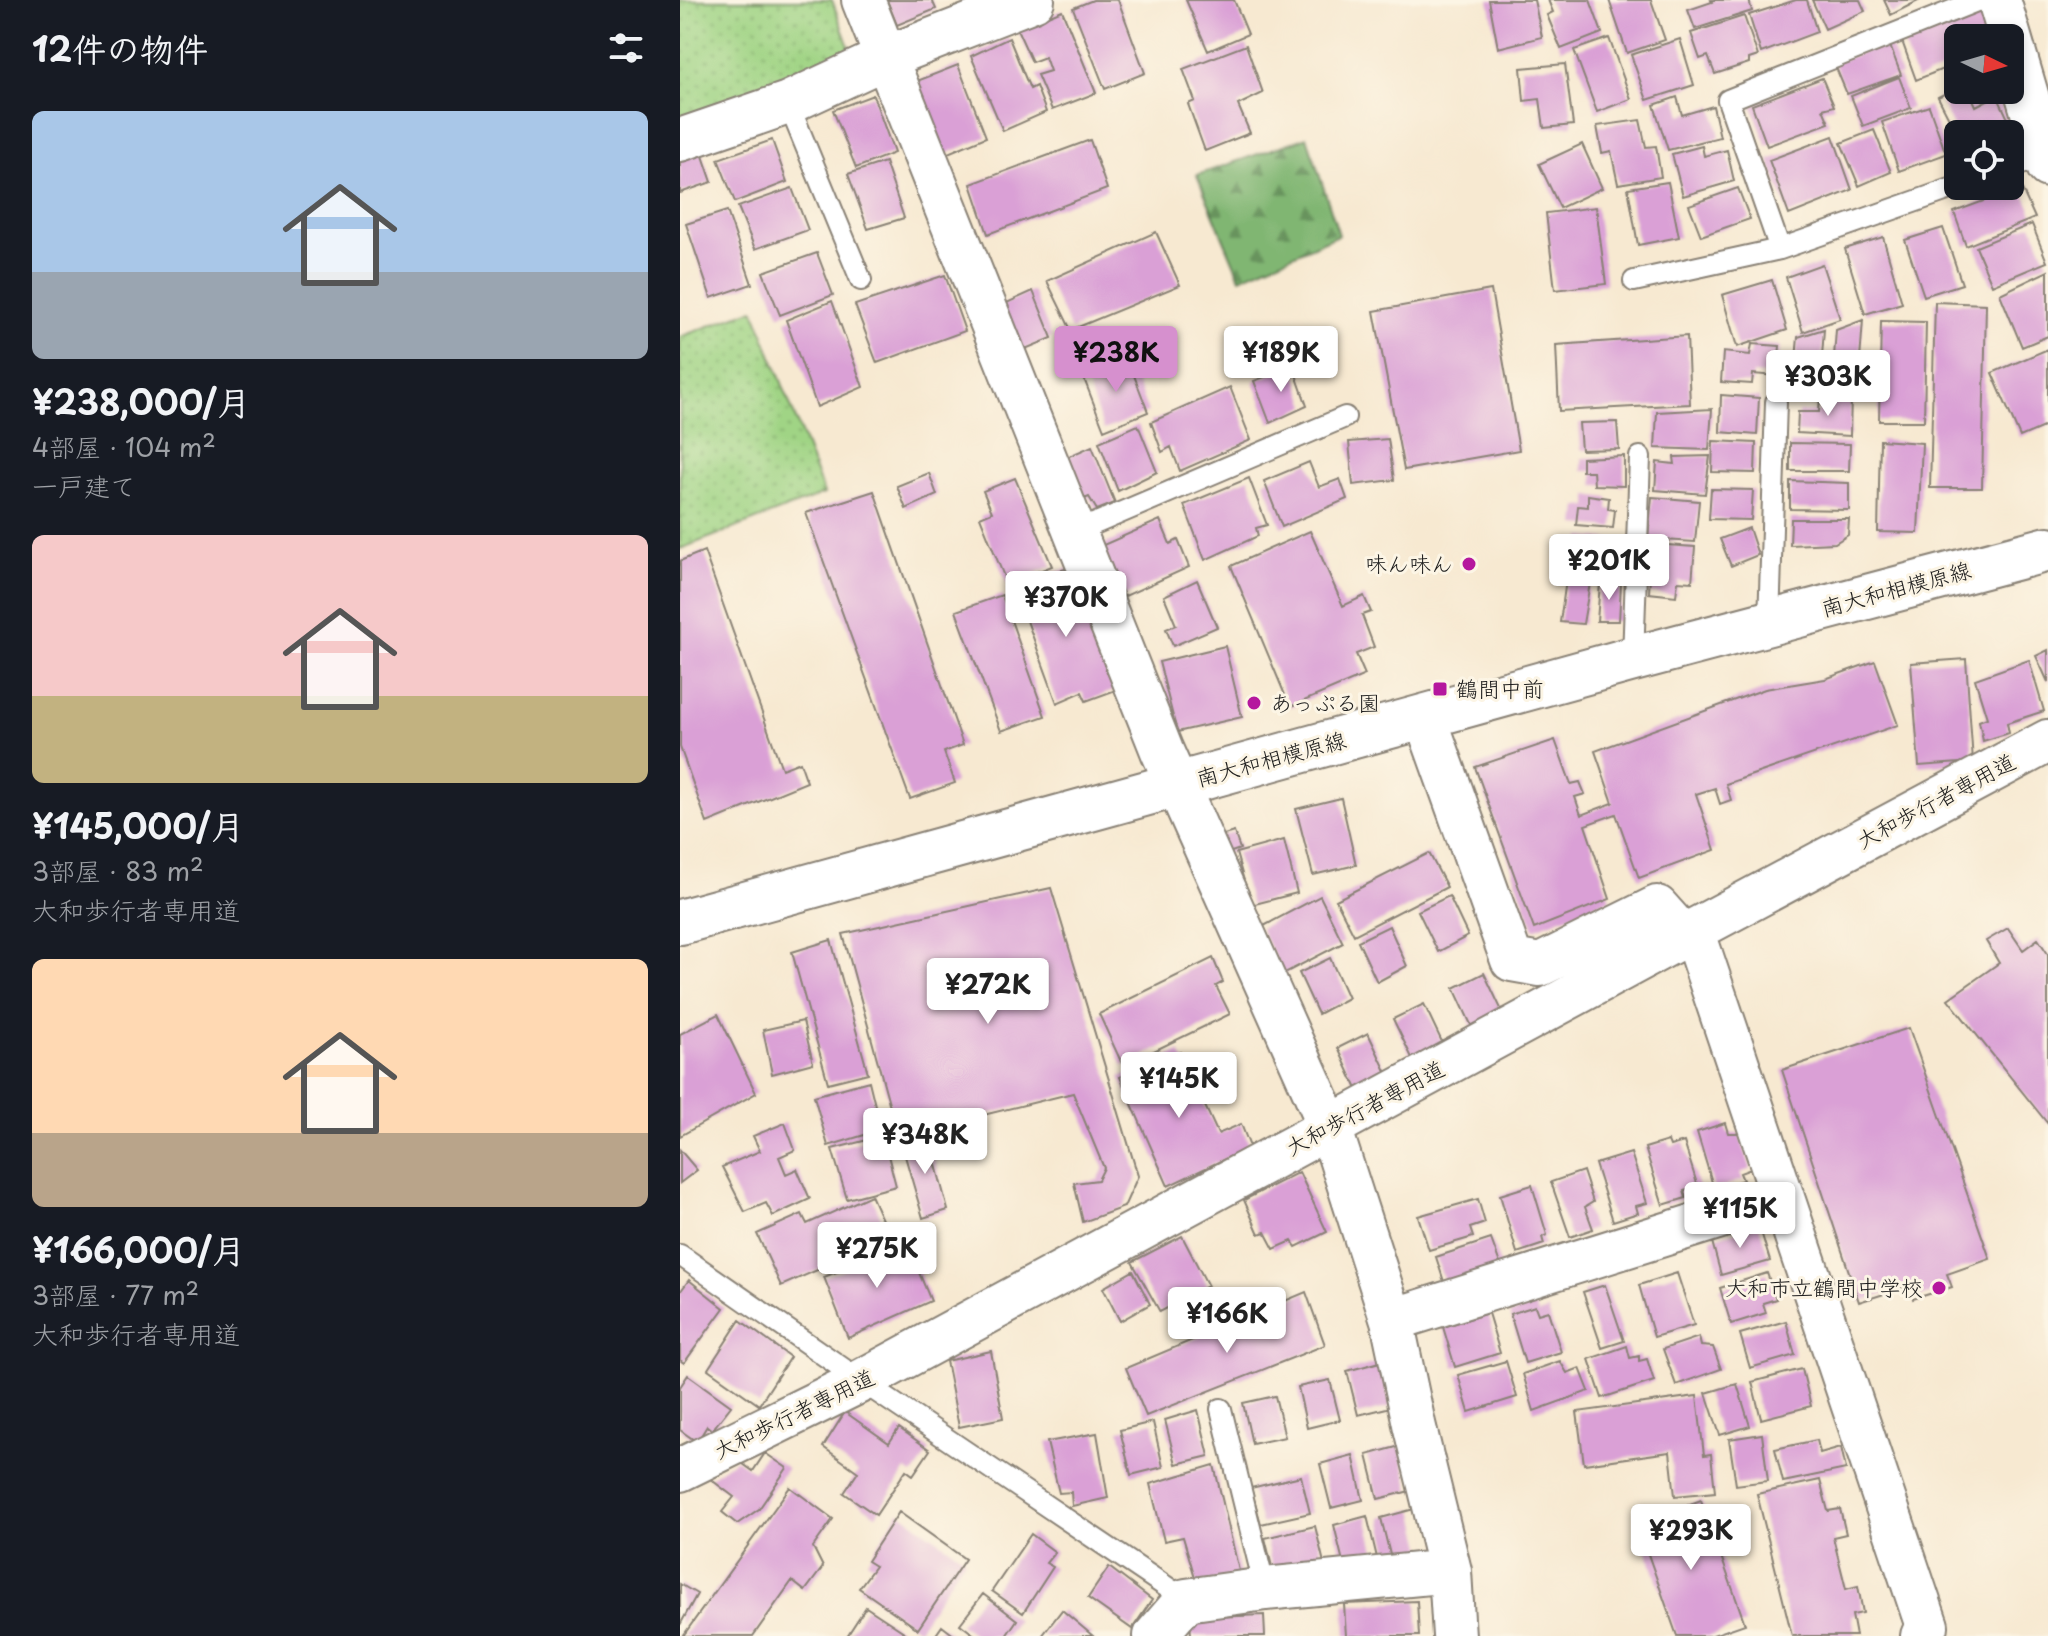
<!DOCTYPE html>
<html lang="ja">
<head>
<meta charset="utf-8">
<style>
  :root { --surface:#171b24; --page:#20242c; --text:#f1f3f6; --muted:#9ea1a6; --accent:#d690ce }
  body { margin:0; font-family:"Playpen Sans","Klee One",sans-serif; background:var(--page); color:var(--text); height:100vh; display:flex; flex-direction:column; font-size:30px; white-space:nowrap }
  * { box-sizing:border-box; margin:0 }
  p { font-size:26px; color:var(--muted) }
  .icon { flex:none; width:44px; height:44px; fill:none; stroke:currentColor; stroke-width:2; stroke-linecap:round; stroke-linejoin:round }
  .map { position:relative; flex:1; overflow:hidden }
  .drawer { display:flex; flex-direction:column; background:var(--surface); width:680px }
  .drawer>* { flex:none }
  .needle { width:52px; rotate:95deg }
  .buttons { position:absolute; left:1264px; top:24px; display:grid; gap:16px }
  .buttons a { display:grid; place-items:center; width:80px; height:80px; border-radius:12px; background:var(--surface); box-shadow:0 4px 12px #0003; font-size:40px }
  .price { position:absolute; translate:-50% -68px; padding:0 18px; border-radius:8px; background:#fff; color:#222; font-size:26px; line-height:52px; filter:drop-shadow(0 2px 4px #0008) }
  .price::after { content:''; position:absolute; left:50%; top:48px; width:24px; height:18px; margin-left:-12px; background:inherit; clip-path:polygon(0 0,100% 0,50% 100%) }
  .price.selected { background:var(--accent); color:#111 }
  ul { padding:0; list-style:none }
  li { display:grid; align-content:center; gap:16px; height:424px; padding:0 32px }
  li span { display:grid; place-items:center; height:248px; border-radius:12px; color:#555 }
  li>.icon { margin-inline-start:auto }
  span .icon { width:144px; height:144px; fill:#fffc; stroke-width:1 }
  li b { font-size:34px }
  h2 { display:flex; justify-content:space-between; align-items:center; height:96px; padding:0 32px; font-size:34px }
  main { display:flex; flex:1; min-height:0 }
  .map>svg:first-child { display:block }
</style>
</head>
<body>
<main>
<section class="drawer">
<h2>12件の物件<svg class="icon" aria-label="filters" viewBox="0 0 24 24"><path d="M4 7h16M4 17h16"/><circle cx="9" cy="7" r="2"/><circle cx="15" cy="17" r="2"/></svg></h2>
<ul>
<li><span style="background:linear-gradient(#a9c7e8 65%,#9aa5b1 0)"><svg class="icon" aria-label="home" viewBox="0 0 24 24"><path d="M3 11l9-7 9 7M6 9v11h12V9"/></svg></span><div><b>¥238,000/月</b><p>4部屋 · 104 m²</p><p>一戸建て</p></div></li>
<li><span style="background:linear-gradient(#f6c9c9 65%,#c2b280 0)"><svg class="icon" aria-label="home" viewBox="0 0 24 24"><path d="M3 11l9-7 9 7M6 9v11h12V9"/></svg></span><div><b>¥145,000/月</b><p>3部屋 · 83 m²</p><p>大和歩行者専用道</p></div></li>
<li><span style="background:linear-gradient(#ffd9b3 70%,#b9a48a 0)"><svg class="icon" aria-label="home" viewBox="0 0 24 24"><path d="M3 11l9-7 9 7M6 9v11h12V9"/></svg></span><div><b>¥166,000/月</b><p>3部屋 · 77 m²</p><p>大和歩行者専用道</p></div></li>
</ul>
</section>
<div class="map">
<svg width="1368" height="1636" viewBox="0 0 1368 1636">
  <defs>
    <pattern id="forest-firs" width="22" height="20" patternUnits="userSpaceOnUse" patternTransform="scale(2)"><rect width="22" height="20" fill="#80b672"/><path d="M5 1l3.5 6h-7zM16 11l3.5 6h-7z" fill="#68935d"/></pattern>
    <pattern id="park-dots" width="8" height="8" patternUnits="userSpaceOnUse" patternTransform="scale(2)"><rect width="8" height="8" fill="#a0d485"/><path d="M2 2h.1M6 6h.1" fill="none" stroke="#89b572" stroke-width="1.8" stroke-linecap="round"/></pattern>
  </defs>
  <rect width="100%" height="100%" fill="#fcf5e5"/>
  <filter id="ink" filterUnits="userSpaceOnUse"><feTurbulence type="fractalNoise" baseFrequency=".0125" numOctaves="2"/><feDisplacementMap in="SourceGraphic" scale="16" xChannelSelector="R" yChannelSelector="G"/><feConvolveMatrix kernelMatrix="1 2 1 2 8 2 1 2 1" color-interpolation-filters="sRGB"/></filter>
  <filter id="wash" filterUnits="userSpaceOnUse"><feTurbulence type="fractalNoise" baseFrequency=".006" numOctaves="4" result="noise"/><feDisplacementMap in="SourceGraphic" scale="32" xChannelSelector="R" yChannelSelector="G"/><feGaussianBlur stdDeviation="1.8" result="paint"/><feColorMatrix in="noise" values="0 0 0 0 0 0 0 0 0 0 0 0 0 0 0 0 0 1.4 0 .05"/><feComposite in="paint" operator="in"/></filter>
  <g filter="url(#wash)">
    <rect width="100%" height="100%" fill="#f7e9d1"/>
    <path fill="url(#forest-firs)" stroke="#4e6947" stroke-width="2" d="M627,137L659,235L560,278L517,175Z"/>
    <path fill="url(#park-dots)" stroke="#5e7850" stroke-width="2" d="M0,0H152L173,58L0,121Z
      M74,309L144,494L0,549V337Z"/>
    <g id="blocks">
      <path fill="#daa0d6" d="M207,0H252L256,9L217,25Z
        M413,0H438L465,73L425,89L393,8Z
        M506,0H554L568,34L528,51Z
        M809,0H854L862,37L818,48Z
        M868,0H910L922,33L881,49L867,15L873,12Z
        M929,0H971L985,40L947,53Z
        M1031,0H1069L1072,11L1015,29L1008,10L1032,2Z
        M1116,0H1127L1137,32L1081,53L1069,15Z
        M1132,0H1180L1185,11L1145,29Z
        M1204,0H1240L1211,15Z
        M1300,7L1312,38H1278V63L1236,80L1222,41Z
        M382,10L416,93L372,110L357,75L370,71L365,57L352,62L337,29Z
        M1064,16L1078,56L1069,59V63L1035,74L1028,56L1020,59L1011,33Z
        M329,38L350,89L356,86L366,112L323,131L291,56Z
        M929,38L951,99L917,112L894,50Z
        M1000,39L1014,85L967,100L951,55Z
        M1209,43L1221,75L1167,94L1154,63Z
        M566,45L583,93L558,105L570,133L525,151L508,104L515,101L503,69Z
        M885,64L893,125L864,128L860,99L844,101L841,68Z
        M278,65L306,137L261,156L232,83Z
        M1219,77L1231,108L1183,126L1171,96Z
        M1142,78L1154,106L1143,109L1149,123L1087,146L1072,105Z
        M1278,87V90H1289L1296,106L1317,95L1329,121L1303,134H1277L1258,97Z
        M193,95L214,153L176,168L153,110Z
        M997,97L1002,115L1033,106L1040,137L988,150L974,105Z
        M1249,106L1266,154L1219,171L1202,122Z
        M960,120L966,147L976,146L981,177L938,184L931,151L922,153L917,126Z
        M1194,130L1211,172L1179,186L1161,143Z
        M1153,136L1172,190L1109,215L1089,160Z
        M92,140L107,182L55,202L38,159Z
        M410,140L427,189L308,234L291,184Z
        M902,144L922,188L880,208L859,164Z
        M1022,146L1024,156L1047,150L1054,181L1003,196L992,154Z
        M21,150L32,182L0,193V158Z
        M205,162L224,218L188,229L168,174Z
        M988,182L999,237L958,245L948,188Z
        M1341,187L1355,218L1286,246L1274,212Z
        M112,188L128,230L75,249L58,207Z
        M1058,188L1070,219L1021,236L1009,205Z
        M916,207L926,284L875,290L866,213Z
        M47,211L72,284L31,298L6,224Z
        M1352,224L1367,262L1312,285L1296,247Z
        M1263,228L1282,284L1244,296L1225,240Z
        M476,232L500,285L391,330L367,281Z
        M1203,237L1222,303L1185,314L1165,249Z
        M137,253L153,295L100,315L83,272Z
        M1142,264L1160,319L1123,332L1106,277Z
        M1368,271V336L1342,347L1320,294Z
        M265,275L285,331L197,363L175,305Z
        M1092,280L1107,330L1057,347L1042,295Z
        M811,290L839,450L724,470L694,311Z
        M353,291L372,338L338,352L320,306Z
        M152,301L183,387L137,407L106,320Z
        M1255,302L1306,304L1302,488H1250Z
        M1183,320L1178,386L1152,384L1156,330Z
        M1201,321L1246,322L1244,421H1199Z
        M1144,329L1140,384L1114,382L1118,337Z
        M1007,336L1010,404L879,411L876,345Z
        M1072,344L1100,346L1097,376L1073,374L1072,384L1041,382L1043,352L1070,355Z
        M1368,349V425L1340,437L1312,373Z
        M447,357L468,412L424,430L403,376Z
        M613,366L627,406L590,423L574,381Z
        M550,387L571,440L500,471L491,447L482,452L471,422Z
        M1041,395L1079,398L1077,435L1040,432Z
        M1140,396H1171L1170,436L1117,433L1118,412H1139Z
        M1032,409L1029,450L975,448L977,412Z
        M937,422L939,449L901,450L899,423Z
        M458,425L477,472L438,491L419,442Z
        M708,439L714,480L673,485L669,442Z
        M1200,440L1242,443L1238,533L1198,532Z
        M1033,441L1076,443L1075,473L1032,472Z
        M1110,443L1170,444L1169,471H1110Z
        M412,446L435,503L417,510L409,497L397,502L380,460Z
        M944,456V486L914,485L913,471H902V458Z
        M1030,456L1025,494L975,490L977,462L995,464L994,457Z
        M629,462L639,487L660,479L667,499L602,527L584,481Z
        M249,473L257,495L226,509L217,486Z
        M335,478L372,566L327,584L300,517L312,512L303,491Z
        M569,478L587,525L576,528L578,536L525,560L504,505Z
        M1110,481L1169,483V510L1110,509Z
        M1031,489L1073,490L1071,520L1029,519Z
        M194,491L283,745L264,752L275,783L230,799L126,513Z
        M908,495L929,498L928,509L935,510L933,528L896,525L898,506L908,507Z
        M972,497L1019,501L1015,542L968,539Z
        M1111,519H1169L1168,535L1155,543L1110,545Z
        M480,520L490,544L498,540L509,567L443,597L421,546Z
        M1069,528L1078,555L1051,566L1040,539Z
        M630,531L663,606L684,596L691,612L682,615L694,647L676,654L685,675L610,707L551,566Z
        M902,537L932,540L929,576L899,574Z
        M972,544L1015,547L1012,582L998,581L996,596L969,593Z
        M24,551L102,769L120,762L127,782L27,823L0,747V561Z
        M388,568L436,690L406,701L402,692L377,703L338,596L363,587L360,577Z
        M517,580L537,627L493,646L486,629L496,625L484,596Z
        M886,580L910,583L903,624L880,622Z
        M920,583L941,584L939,621H917Z
        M322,595L365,716L321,731L276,611Z
        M545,646L562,717L497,732L479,662Z
        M1368,650V682L1356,656Z
        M1286,659L1293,762L1239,766L1231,663Z
        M1349,660L1364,711L1327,723L1329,733L1303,741L1299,721L1307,718L1295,679Z
        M1195,661L1218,725L1046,784L1051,800L1040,804L1035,788L1016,794L1035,850L959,878L936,814L905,825L930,899L854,929L795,767L875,740L891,784L900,782L905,794L895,797L901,815L933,803L915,751L1085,689L1145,679Z
        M661,798L676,865L633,875L616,809Z
        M554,832L560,849L543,855L537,837Z
        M604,840L617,893L571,905L556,853Z
        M749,853L767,887L674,935L656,900Z
        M371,888L458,1176L444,1207L403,1222L394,1183L418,1180L424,1168L393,1093L218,1136L163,934Z
        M640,896L663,943L603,974L580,928Z
        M769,896L788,936L758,952L738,911Z
        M709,926L727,966L697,982L678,941Z
        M1328,928L1343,950L1358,939L1368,954V1124L1268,999L1319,963L1306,941Z
        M151,940L188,1073L148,1083L112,952Z
        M533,958L543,982L536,986L550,1014L443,1066L419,1014Z
        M650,958L668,998L638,1014L619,973Z
        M804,973L823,1013L793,1029L774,988Z
        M744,1004L763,1044L733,1060L713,1019Z
        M38,1014L76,1093L0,1136V1034Z
        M123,1021L133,1063L92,1074L83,1030Z
        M1229,1028L1310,1259L1267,1274L1272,1287L1233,1299L1229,1286L1179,1302L1102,1070Z
        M688,1033L707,1073L677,1089L658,1048Z
        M500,1052L538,1134L561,1124L570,1147L488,1186L440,1077Z
        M189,1081L201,1130L148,1146L134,1096Z
        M105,1123L115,1150L99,1157L106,1174L117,1169L130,1199L93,1216L86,1203L65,1212L42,1167L80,1151L73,1136Z
        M1045,1123L1048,1133H1059L1071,1169L1060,1173L1063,1180L1034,1189L1017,1132Z
        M248,1135L268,1210L243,1218L221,1142Z
        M203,1136L216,1186L167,1199L152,1149Z
        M988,1141L990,1146L1004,1142L1018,1187L1004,1191L1006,1198L983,1205L965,1148Z
        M0,1150L17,1170L0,1183Z
        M951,1153L967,1203L956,1206L958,1213L933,1221L915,1164Z
        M903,1171L913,1202L905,1207L913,1229L890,1237L871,1182Z
        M619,1172L647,1232L616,1247L612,1241L594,1249L585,1232L579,1234L564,1200Z
        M852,1185L867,1235L862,1237L864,1244L837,1253L820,1195Z
        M191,1195L210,1238L101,1286L77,1234L122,1214L127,1224Z
        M798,1199L805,1223L790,1228L793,1237L749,1250L738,1216Z
        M1079,1225L1090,1261L1041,1275L1031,1238Z
        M502,1236L528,1286L480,1312L452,1262Z
        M811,1239L823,1272L767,1291L756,1257Z
        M227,1244L251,1301L168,1338L144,1277Z
        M453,1271L470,1304L440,1321L423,1288Z
        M997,1273L1014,1325L974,1337L959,1285Z
        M1087,1273L1096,1299L1083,1303L1086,1313L1051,1324L1040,1288Z
        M9,1280L44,1308L4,1363L0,1360V1292Z
        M925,1285L944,1341L922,1348L903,1292Z
        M626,1292L645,1345L466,1416L446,1368Z
        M855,1306L858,1314L868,1311L881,1352L845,1363L830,1314Z
        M808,1313L820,1353L775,1367L763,1327Z
        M60,1320L110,1357L79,1405L28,1369Z
        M1106,1321L1115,1355L1070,1368L1060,1334Z
        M1019,1337L1021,1346L1033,1347L1041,1369L996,1385L983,1349Z
        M947,1346L950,1358L959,1356V1361L967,1359L974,1381L922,1398L909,1359Z
        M311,1351L323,1418L279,1427L266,1361Z
        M826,1361L837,1397L789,1412L778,1375Z
        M880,1361L887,1373L900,1368L909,1391L854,1411L843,1374Z
        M700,1362L711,1407L678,1415L667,1371Z
        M1122,1369L1131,1406L1081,1419L1072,1382Z
        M8,1375L51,1406L32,1430L27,1426L17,1442L0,1430V1387Z
        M650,1380L660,1420L627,1428L618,1387Z
        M1057,1384L1070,1426L1040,1435L1026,1393Z
        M595,1396L605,1437L572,1444L563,1403Z
        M1017,1396L1024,1455L1031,1454L1035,1492L995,1496L990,1452L904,1464L897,1412Z
        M518,1410L529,1456L496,1464L485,1420Z
        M165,1412L209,1443L219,1428L250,1450L233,1475L226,1470L196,1515L164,1493L178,1472L143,1447Z
        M473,1422L483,1467L451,1475L440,1430Z
        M417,1433L428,1498L392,1506L391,1492L379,1493L367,1442Z
        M1082,1434L1088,1481L1056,1485L1049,1439Z
        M1137,1440L1140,1453L1161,1447L1166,1469L1103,1482L1095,1449Z
        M720,1446L730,1491L698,1499L687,1455Z
        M85,1453L107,1468L79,1509L57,1524L42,1512L54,1497L29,1478L56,1459L73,1471Z
        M673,1455L683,1500L651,1508L640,1464Z
        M534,1465L560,1575L517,1584L503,1537L484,1541L470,1484Z
        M621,1476L630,1513L581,1524L571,1488Z
        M1140,1480L1148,1511L1160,1509L1166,1534L1153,1537L1166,1589L1178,1586L1183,1613L1172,1615L1176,1636H1112L1077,1494Z
        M110,1487L153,1519L133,1547L143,1567L125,1591L112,1581L73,1636H3Z
        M1021,1500L1065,1624L1030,1636H997L957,1523Z
        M734,1509L745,1555L712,1563L701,1518Z
        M219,1512L285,1559L238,1629L179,1588L195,1566L187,1561Z
        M687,1516L698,1562L665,1570L654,1525Z
        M635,1526L644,1563L594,1575L585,1538Z
        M351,1534L375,1552L366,1563L373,1567L343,1613L312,1591Z
        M429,1567L472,1600L452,1629L408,1598Z
        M0,1584L17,1594L0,1625Z
        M303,1594L337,1620L326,1636H296L280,1624Z
        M737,1601L739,1636H666L664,1604Z
        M186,1607L230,1636H167Z
        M382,1610L413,1636H362Z
        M584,1615L585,1636H511L510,1618Z
        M262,1626L275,1636H255Z"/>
    </g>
  </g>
  <g filter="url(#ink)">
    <use href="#blocks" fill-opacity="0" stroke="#8a8276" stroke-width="2"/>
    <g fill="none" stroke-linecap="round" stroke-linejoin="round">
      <defs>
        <path id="lane" d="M108,103L181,280
          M1330,168L1364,156
          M1100,249L1048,100L1299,0
          M954,281L1100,249L1279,186
          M393,533L665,417
          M1089,623L1096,402
          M953,659L960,457
          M0,1255L181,1381L506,1600
          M541,1409L585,1589"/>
        <path id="street" d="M183,0L482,751L650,1127L712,1320L734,1424L770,1571L774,1636
          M1319,0L1368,166
          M0,140L108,103L207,57L353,0
          M745,717L832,960L860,965L977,907L1003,936L1019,948L1247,1626L1242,1636
          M712,1320L1101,1198
          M0,1470L181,1381L1003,936L1368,741
          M475,1636L506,1600L585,1589L770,1571"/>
        <path id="secondary" d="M0,922L953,659L1368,549"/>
      </defs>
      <use href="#lane" stroke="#8a8276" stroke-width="24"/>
      <use href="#street" stroke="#8a8276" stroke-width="46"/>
      <use href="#secondary" stroke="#8a8276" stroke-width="48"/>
      <use href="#lane" stroke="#fff" stroke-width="20"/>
      <use href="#street" stroke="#fff" stroke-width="42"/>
      <use href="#secondary" stroke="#fff" stroke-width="44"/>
    </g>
  </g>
  <g fill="#b5179e" stroke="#fcf5e5" stroke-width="3">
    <circle cx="789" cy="564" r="8"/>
    <rect x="752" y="681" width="16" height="16" rx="4"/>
    <circle cx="574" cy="703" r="8"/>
    <circle cx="1259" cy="1288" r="8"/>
  </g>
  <g text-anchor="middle" stroke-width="6" stroke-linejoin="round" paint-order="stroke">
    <g font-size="22" fill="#1c1c1c" stroke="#fcf5e5" text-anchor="end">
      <text x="773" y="572">味ん味ん</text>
      <text x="776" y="697" text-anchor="start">鶴間中前</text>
      <text x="590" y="711" text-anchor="start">あっぷる園</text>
      <text x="1243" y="1296">大和市立鶴間中学校</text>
    </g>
    <g font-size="22" fill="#1c1c1c" stroke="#fcf5e5">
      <text transform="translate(1216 589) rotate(-15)" y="8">南大和相模原線</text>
      <text transform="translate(591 759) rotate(-15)" y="8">南大和相模原線</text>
      <text transform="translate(1256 801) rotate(-28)" y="8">大和歩行者専用道</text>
      <text transform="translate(685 1108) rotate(-28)" y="8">大和歩行者専用道</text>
      <text transform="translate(114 1414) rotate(-26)" y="8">大和歩行者専用道</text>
    </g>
  </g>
</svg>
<div class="buttons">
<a><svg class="needle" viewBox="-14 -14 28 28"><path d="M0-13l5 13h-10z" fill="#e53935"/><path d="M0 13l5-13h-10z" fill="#9ea1a6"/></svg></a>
<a><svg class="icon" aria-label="locate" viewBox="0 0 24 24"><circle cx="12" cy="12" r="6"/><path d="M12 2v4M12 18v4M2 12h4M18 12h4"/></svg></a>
</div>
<b class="price selected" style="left:436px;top:394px">¥238K</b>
<b class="price" style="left:601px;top:394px">¥189K</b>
<b class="price" style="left:1148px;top:418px">¥303K</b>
<b class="price" style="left:929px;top:602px">¥201K</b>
<b class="price" style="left:386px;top:639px">¥370K</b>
<b class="price" style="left:308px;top:1026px">¥272K</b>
<b class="price" style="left:499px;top:1120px">¥145K</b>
<b class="price" style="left:245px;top:1176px">¥348K</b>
<b class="price" style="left:1060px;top:1250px">¥115K</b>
<b class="price" style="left:197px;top:1290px">¥275K</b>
<b class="price" style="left:547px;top:1355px">¥166K</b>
<b class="price" style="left:1011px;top:1572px">¥293K</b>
</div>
</main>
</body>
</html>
